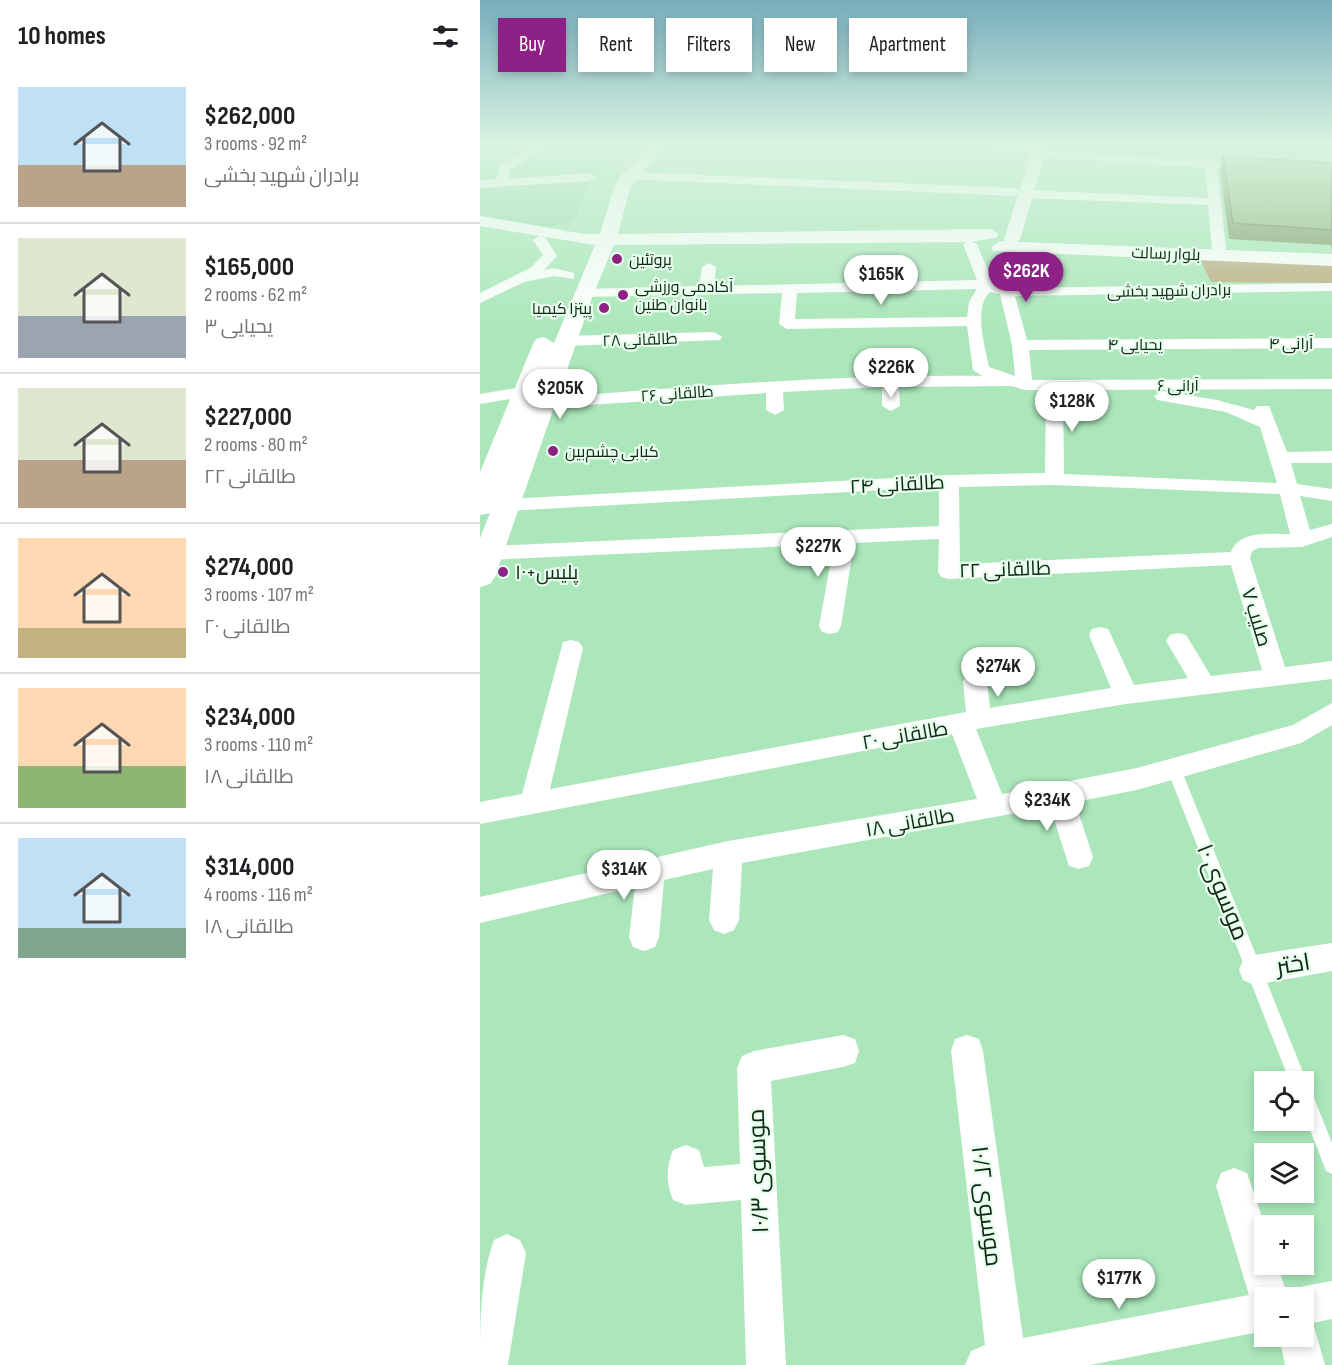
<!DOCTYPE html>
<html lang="en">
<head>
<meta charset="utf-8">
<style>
  :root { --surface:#fff; --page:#f2f2f2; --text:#202124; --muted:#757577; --line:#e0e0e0; --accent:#8e2185 }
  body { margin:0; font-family:"Sofia Sans Condensed",Cairo,sans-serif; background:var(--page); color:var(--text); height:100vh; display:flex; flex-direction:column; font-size:22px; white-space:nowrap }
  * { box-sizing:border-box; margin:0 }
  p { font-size:20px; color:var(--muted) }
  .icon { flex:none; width:33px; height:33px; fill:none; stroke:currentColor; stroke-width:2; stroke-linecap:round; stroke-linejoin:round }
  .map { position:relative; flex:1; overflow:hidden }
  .drawer { display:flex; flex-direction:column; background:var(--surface); width:480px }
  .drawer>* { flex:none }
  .hud { position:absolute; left:18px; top:18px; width:570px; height:54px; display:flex; gap:12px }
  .tools { position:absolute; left:774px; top:1071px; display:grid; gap:12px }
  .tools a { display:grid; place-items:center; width:60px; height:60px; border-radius:0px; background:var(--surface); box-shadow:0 3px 9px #0003; font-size:30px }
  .price { position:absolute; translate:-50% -51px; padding:0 14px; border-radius:21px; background:#fff; color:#222; font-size:20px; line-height:39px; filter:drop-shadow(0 2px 3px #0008) }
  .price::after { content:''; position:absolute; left:50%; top:36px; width:18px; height:14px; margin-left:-9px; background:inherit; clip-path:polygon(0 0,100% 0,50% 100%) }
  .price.on { background:var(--accent); color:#fff }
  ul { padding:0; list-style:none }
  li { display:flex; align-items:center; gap:18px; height:150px; padding:0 18px }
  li+li { border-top:2px solid var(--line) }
  li span { display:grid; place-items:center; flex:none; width:168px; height:120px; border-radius:0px; color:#555 }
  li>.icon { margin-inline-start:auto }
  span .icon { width:72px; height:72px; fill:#fffc; stroke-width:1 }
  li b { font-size:26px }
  h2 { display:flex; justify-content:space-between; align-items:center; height:72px; padding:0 18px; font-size:26px }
  .chip { padding:0 21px; border-radius:0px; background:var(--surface); box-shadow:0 3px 9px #0003; font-size:21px; line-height:54px }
  .chip.on { background:var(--accent); color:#fff }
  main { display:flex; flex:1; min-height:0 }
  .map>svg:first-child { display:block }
</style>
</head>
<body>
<main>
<section class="drawer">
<h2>10 homes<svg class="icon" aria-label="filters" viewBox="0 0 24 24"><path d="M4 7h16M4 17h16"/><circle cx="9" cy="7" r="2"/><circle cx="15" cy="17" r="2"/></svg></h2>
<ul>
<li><span style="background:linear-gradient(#bfe0f5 65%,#b9a48a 0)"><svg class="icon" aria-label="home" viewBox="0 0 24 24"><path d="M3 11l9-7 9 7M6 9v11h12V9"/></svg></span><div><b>$262,000</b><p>3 rooms · 92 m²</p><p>برادران شهید بخشی</p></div></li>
<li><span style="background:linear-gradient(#dfe7d0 65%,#9aa5b1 0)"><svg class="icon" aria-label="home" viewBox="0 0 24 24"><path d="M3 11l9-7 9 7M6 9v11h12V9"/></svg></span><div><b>$165,000</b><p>2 rooms · 62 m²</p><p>یحیایی ۳</p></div></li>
<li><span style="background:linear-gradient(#dfe7d0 60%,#b9a48a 0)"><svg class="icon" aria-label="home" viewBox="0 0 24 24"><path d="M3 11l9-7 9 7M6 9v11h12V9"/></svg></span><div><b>$227,000</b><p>2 rooms · 80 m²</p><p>طالقانی ۲۲</p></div></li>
<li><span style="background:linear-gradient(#ffd9b3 75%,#c2b280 0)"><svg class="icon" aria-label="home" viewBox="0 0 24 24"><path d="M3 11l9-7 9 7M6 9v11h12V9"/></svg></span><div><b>$274,000</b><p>3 rooms · 107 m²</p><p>طالقانی ۲۰</p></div></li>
<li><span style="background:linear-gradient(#ffd9b3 65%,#8fb573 0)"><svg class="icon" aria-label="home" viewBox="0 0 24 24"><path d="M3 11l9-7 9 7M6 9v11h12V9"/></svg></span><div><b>$234,000</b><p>3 rooms · 110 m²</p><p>طالقانی ۱۸</p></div></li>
<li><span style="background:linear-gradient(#bfe0f5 75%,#7fa58c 0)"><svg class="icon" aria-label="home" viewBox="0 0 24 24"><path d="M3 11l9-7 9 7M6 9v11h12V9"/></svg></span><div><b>$314,000</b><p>4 rooms · 116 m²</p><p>طالقانی ۱۸</p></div></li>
</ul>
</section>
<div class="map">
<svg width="852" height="1365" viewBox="0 0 852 1365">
  <rect width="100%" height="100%" fill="#abe7ba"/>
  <path fill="#9adcab" d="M0,143H155L108,182L94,222L67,227L0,215Z
    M710,143H833L842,165L743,161L734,158L732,144Z"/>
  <path fill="#bbac80" d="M720,259L852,265V283L731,282Z"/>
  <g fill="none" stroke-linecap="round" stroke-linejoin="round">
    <path fill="#fff" fill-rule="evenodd" d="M694,764L699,765L701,769L827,1082L826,1086L830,1088L852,1143V1174L846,1171L824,1114V1082H810L687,769L689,765Z"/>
    <path fill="#fff" fill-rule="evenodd" d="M0,143H11L0,147Z
      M51,143H63V151L30,169L28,179L109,173L115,177L109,181L0,188V180L16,179L20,165L51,149Z
      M449,143H541L554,147L548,150L454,146Z
      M558,151L774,163L780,167L774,171L737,168L746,249L739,253L732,249L728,205L546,198L540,194L546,190L728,198L725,168L554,156V152Z
      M149,172L535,188L541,192L535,196L145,179L143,176Z
      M60,236L65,237L77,256L64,270L74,268L94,273V279L74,276L44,282L0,303V293L50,268L63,255L53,240Z
      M490,240L497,244L513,283L530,288L852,283V291L535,296L547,340L852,338V348L549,350L552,380L852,379V389L583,390L584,474L797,483L780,427L746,412L677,400L674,396L683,391L737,400L774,410L777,406H789L807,452L852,451V463H811L817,484L852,489V501L820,496L830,530L852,524V537L822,547L779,548L772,551L770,558L805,667L852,661V679L646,704L496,729L522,794L657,768L813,725L852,703V725L821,743L657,790L595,802L613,857L609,866L599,869L589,866L570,807L262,863L259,920L254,930L244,934L234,930L229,920L233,869L184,880L179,937L175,947L164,951L153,947L149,937L155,887L0,923V897L248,841L497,799L472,734L0,824V802L42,794L83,642L91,640L99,642L103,648L70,789L486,712L483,681L487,675L495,672L503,675L507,681L510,708L631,688L609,635L612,629L620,627L628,629L631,635L654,685L708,678L686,641L690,635L698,633L706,635L731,676L782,670L751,565L469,579L461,577L458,572L459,539L374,543L361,626L358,632L350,634L342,632L339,626L354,544L9,560L2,558L0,551L9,546L459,526V487L26,511L19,509L16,505L19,501L26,499L469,475L565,473L566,390H544L532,386L419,387L420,406L411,411L402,406V387L303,392L304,410L295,415L286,410V393L64,408L55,403L64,398C210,387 356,374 502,376L493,370L487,326L307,329L299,324L302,293L103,297L96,293L103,289L219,286L222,267L229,263L236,267L234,286L497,280L483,244ZM497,289L489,302L487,317L315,319L317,293ZM510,292L520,294L532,345L535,376L509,367C505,347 493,308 510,292ZM574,485L800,494L810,534C791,534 759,530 751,552L480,564L479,487Z
      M234,332L242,337L240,340L86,346L78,341L86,336Z
      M43,387L49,388L52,392L49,396L0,404V394Z
      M852,943V971L774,985L763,980L759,970L763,960L774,955Z
      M363,1035L375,1039L379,1051L375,1063L363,1067L291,1081L306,1365H266L261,1200L206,1205L193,1200C186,1183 186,1167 193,1150L206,1145L219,1150L224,1167L260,1164L257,1068L262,1056L274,1051Z
      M487,1035L499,1039L503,1051L543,1338L769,1295L736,1186L741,1173L754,1168L767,1173L785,1226L784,1264H797L808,1297L810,1291L824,1286L852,1281V1319L833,1323L845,1365H805L799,1336H824V1298H784V1331L610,1365H485L491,1351L505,1345L471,1051L475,1039Z
      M27,1234L40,1240L46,1253L28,1365H0C0,1323 0,1279 14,1240Z"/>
    <path fill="#fff" fill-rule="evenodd" d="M554,143H568L540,240L532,245L524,240Z"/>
    <path fill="#fff" fill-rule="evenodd" d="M175,143H191L151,185L138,234L510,229L519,234L516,238L489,242L134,245L113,295L15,577L10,584L0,587V538L10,513L0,515V472L53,344L56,339L64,337L74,343L115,245L0,226V216L104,234H120L135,185L143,173Z
      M520,241L852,254V266L513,251L511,247Z"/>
  </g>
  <path fill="#7d9867" d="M743,156L852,163V250L851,245L749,239L740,170Z"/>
  <path fill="#91b178" stroke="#667c54" stroke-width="1.5" d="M743,156L852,163V230L753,223Z"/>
  <linearGradient id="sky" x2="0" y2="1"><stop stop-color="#76adbc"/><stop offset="0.43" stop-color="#d9f4e0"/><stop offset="1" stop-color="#d9f4e0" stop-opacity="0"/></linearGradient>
  <rect width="852" height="334" fill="url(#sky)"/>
  <g fill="#8e2185" stroke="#e6feeb" stroke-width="2">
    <circle cx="137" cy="259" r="6"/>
    <circle cx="143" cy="295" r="6"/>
    <circle cx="124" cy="308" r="6"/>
    <circle cx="73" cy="451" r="6"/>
    <circle cx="23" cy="572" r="6"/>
  </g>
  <g text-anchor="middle" stroke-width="4.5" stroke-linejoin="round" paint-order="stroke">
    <g font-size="16" fill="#112818" stroke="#e6feeb">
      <text transform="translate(686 253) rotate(2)" y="6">بلوار رسالت</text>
      <text transform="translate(689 290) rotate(-1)" y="6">برادران شهید بخشی</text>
      <text transform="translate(160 339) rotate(-2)" y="6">طالقانی ۲۸</text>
      <text x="811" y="349">آرانی ۴</text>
      <text x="655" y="350">یحیایی ۴</text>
      <text x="698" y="391">آرانی ۶</text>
      <text transform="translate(197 393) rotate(-4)" y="6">طالقانی ۲۶</text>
    </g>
    <g font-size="16" fill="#112818" stroke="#e6feeb" text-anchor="start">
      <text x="149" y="265">پروتئین</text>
      <text x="155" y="292">آکادمی ورزشی<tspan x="155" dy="18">بانوان طنین</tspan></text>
      <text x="112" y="314" text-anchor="end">پیتزا کیمیا</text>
      <text x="85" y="457">کبابی چشم‌بین</text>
    </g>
    <g font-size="20" fill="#112818" stroke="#e6feeb">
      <text transform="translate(417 484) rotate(-3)" y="7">طالقانی ۲۴</text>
      <text transform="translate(525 569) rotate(-2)" y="7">طالقانی ۲۲</text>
      <text transform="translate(777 617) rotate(73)" y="7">صلیب ۷</text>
      <text transform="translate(425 735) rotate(-10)" y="7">طالقانی ۲۰</text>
      <text transform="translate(430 822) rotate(-10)" y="7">طالقانی ۱۸</text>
    </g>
    <g font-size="20" fill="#112818" stroke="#e6feeb" text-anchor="start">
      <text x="35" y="579">پلیس+۱۰</text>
    </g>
    <g font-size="24" fill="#112818" stroke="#e6feeb">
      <text transform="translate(743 892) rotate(68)" y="8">موسوی ۱۰</text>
      <text transform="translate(813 964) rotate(-9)" y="8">اختر</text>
      <text transform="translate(278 1171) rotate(-92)" y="8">موسوی ۱۰/۳</text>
      <text transform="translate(507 1206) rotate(83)" y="8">موسوی ۱۰/۲</text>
    </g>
  </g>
</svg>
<div class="tools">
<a><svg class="icon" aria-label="locate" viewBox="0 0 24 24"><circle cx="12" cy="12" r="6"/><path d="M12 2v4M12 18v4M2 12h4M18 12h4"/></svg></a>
<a><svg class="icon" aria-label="layers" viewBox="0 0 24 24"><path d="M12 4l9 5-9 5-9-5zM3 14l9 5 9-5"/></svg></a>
<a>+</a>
<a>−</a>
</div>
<b class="price on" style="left:546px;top:303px">$262K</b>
<b class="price" style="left:401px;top:306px">$165K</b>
<b class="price" style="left:411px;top:399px">$226K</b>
<b class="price" style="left:80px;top:420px">$205K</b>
<b class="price" style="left:592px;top:433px">$128K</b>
<b class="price" style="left:338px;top:578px">$227K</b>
<b class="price" style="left:518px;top:698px">$274K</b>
<b class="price" style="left:567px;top:832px">$234K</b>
<b class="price" style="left:144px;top:901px">$314K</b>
<b class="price" style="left:639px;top:1310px">$177K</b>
<div class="hud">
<a class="chip on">Buy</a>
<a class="chip">Rent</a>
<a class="chip">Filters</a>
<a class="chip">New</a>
<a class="chip">Apartment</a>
</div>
</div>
</main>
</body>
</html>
